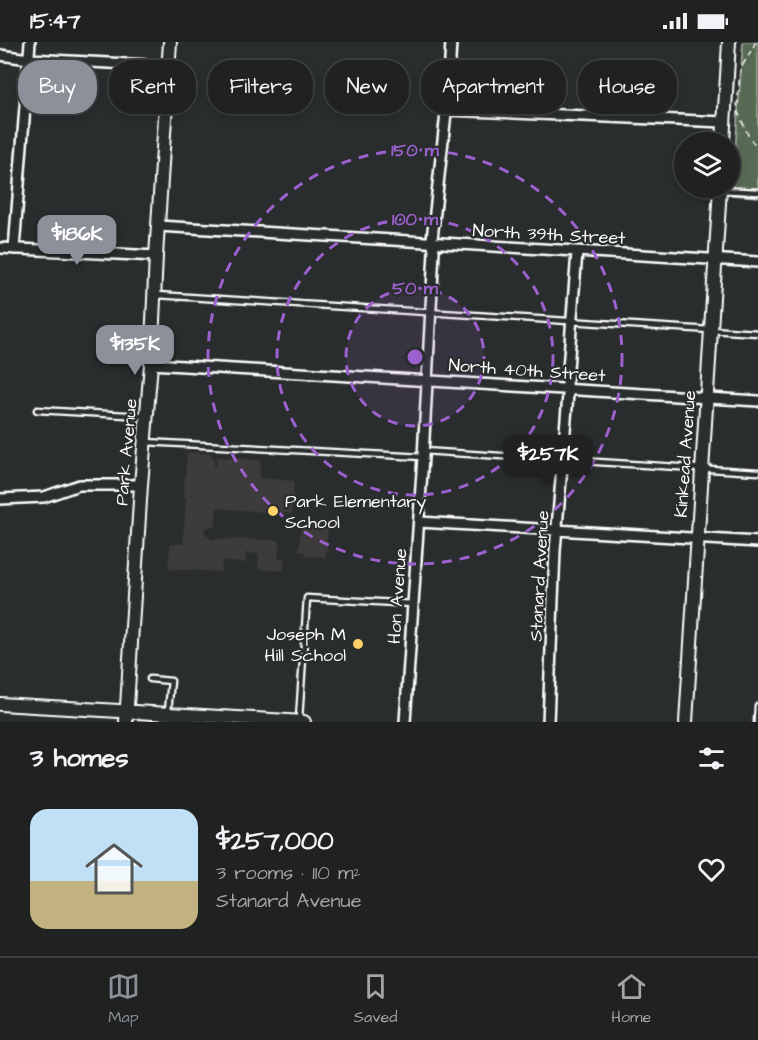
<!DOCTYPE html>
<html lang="en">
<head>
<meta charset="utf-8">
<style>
  :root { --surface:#202222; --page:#2d2f2f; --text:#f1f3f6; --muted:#a2a4a5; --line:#3d3f40; --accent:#8c9099 }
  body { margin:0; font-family:"Architects Daughter",sans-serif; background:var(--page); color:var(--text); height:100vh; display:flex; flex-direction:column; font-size:22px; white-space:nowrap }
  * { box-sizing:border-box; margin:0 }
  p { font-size:20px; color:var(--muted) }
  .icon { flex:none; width:33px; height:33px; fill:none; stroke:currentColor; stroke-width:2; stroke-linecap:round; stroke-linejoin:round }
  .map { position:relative; height:680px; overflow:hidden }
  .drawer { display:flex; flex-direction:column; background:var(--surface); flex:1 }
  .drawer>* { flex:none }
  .banner { position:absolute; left:18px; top:18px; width:723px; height:54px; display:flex; gap:12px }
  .controls { position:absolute; left:674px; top:90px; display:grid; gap:12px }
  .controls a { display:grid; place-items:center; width:66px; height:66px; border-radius:50%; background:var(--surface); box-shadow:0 3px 9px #0003,0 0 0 2px var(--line); font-size:30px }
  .price { position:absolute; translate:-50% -51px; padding:0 14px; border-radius:12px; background:var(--accent); color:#fff; font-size:20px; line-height:39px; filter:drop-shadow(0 2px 3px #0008) }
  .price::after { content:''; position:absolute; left:50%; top:36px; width:18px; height:14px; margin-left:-9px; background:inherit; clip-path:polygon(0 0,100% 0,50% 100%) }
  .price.on { background:#222; color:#fff }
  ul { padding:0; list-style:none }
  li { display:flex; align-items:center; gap:18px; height:150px; padding:0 30px }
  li+li { border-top:2px solid var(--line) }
  li span { display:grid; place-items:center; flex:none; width:168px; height:120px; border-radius:18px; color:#555 }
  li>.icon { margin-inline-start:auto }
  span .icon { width:72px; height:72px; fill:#fffc; stroke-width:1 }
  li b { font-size:26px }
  h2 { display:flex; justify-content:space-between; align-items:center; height:72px; padding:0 30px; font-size:26px }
  .pill { padding:0 21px; border-radius:24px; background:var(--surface); box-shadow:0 3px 9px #0003,0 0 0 2px var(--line); font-size:21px; line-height:54px }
  .pill.on { background:var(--accent); color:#fff }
  .status { display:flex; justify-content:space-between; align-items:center; height:42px; padding:0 30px; background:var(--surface); direction:ltr }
  .status svg { height:16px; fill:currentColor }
  .dock { display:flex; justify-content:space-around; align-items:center; height:84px; border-top:2px solid var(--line); background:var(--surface); font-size:16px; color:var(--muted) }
  .dock a { display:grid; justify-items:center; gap:3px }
  .dock .on { color:var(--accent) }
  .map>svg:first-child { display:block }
</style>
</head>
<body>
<div class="status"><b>15:47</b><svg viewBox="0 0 49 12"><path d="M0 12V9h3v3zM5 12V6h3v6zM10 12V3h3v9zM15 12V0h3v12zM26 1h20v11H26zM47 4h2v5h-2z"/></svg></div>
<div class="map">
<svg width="758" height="680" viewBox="0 0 758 680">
  <rect width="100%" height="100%" fill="#2a2d2e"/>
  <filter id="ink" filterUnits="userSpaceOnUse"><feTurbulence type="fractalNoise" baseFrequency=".0167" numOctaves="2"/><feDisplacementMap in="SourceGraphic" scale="12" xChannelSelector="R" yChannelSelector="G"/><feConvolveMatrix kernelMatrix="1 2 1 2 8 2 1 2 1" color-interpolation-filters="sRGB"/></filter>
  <g filter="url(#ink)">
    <path fill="#3e3a3a" d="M187,410L213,412L211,415L214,417V425H216L217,415L261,418L259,436L294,439L292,472L217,466L215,485H206L204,490L211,497L280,498L278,516L285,517L284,529L258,527L259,512L246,511L245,521L222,519L221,530L168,527L170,502H183L186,456H183Z
      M301,482L328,483L326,515L305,514V510L299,509Z"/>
    <path fill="#586a53" stroke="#acb4a9" stroke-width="1.5" d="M743,0H758V155L732,153Z"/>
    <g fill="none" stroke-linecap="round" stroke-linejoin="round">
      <defs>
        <path id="service" d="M720,148L758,150
          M157,253L758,291
          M37,368L144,374
          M145,400L423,415
          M423,409L758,430
          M150,637L171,639L168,669
          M299,677L307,556L414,562
          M757,680L758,664"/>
        <path id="minor" d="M0,13L29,17L169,24
          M446,68L724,80
          M158,184L758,220
          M0,206L156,214
          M14,207L30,0
          M151,322L758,359
          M0,457L44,455L79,443H141
          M419,480L758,500
          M405,680L423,415L434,209L432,197L448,53L451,0
          M548,680L555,509L568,353L567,340L577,210"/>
        <path id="tertiary" d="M723,100L729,0
          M0,662L304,680
          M126,680L141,443L151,322L156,214L170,0
          M686,680L720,146"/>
      </defs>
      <use href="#service" stroke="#fff" stroke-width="9"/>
      <use href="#minor" stroke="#fff" stroke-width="14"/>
      <use href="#tertiary" stroke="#fff" stroke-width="16"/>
      <path stroke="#fff" stroke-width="1.5" stroke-dasharray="6 4.5" stroke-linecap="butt" d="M756,0L740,28L737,68L749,95L758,108"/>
      <use href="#service" stroke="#2a2d2e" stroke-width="4.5"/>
      <use href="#minor" stroke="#2a2d2e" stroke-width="9"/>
      <use href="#tertiary" stroke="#2a2d2e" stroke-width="12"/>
    </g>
  </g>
  <circle cx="415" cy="315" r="69" fill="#9c61cf" fill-opacity=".12"/>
  <g fill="none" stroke="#9c61cf" stroke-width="3" stroke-dasharray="10 8">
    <circle cx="415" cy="315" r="69"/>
    <circle cx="415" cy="315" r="138"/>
    <circle cx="415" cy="315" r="207"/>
  </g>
  <g fill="#ffd166" stroke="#2a2d2e" stroke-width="2">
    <circle cx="273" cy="469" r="6"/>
    <circle cx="358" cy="602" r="6"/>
  </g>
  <g text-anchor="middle" stroke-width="4.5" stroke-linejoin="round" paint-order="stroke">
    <g font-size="18" fill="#fff" stroke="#2a2d2e">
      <text transform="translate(549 192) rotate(3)" y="6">North 39th Street</text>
      <text transform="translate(527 328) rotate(4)" y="6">North 40th Street</text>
      <text transform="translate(126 410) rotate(-85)" y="6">Park Avenue</text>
      <text transform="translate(685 412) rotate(-86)" y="6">Kinkead Avenue</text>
      <text transform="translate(539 534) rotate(-87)" y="6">Stanard Avenue</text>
      <text transform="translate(397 554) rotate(-86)" y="6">Hon Avenue</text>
    </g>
    <g font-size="18" fill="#fff" stroke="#2a2d2e" text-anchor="start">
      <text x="285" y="465">Park Elementary<tspan x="285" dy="21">School</tspan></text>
      <text x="346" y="598" text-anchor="end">Joseph M<tspan x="346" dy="21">Hill School</tspan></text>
    </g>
  </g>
  <circle cx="415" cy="315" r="9" fill="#9c61cf" stroke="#2a2d2e" stroke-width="3"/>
  <g font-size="18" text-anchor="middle" font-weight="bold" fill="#9c61cf" stroke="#2a2d2e" stroke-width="4.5" stroke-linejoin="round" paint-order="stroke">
    <text x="415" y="114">150 m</text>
    <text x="415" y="183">100 m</text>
    <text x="415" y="252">50 m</text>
  </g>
</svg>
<div class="controls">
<a><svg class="icon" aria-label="layers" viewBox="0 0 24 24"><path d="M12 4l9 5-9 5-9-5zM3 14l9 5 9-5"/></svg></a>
</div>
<b class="price" style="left:77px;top:224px">$186K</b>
<b class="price" style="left:135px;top:334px">$135K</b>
<b class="price on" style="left:548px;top:444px">$257K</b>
<div class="banner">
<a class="pill on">Buy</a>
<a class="pill">Rent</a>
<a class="pill">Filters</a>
<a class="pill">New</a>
<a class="pill">Apartment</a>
<a class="pill">House</a>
</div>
</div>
<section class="drawer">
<h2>3 homes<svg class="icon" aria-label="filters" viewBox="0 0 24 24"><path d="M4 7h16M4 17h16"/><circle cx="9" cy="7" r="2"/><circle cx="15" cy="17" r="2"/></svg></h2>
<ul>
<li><span style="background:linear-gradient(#bfe0f5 60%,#c2b280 0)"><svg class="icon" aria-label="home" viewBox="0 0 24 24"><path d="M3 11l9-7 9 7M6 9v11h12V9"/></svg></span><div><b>$257,000</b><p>3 rooms · 110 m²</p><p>Stanard Avenue</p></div><svg class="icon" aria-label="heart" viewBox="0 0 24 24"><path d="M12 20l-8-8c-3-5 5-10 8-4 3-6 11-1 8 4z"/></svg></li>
</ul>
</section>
<nav class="dock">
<a class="on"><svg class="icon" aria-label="map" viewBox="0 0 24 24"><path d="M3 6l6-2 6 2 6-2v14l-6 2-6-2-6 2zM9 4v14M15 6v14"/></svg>Map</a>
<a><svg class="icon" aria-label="saved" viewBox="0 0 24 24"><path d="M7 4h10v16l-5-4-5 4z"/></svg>Saved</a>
<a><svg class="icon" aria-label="home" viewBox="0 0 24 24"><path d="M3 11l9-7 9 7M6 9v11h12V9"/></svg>Home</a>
</nav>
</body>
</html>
